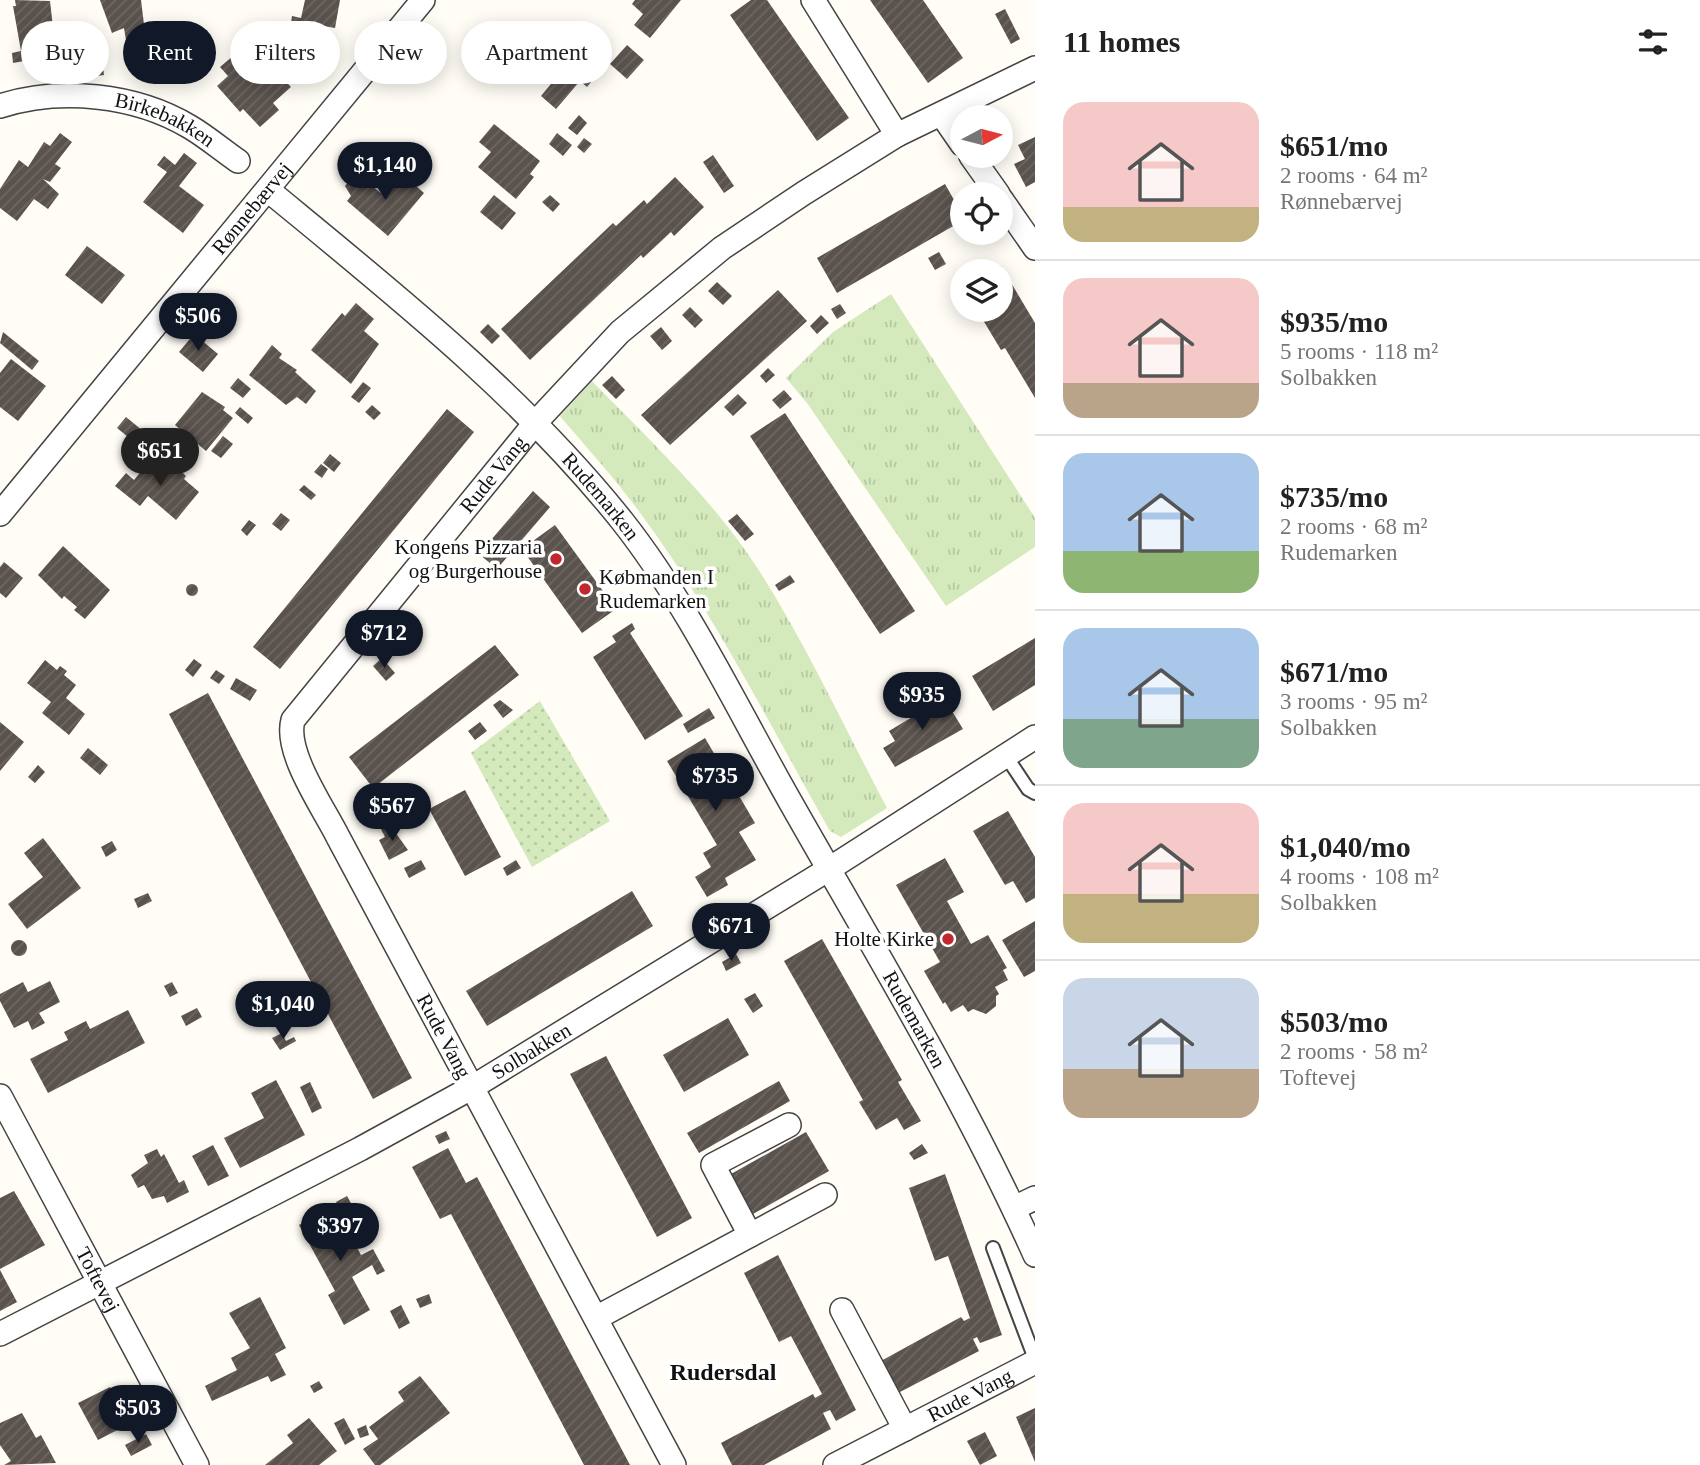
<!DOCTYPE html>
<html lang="en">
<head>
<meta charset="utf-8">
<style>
  :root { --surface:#fff; --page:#f2f2f2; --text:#222; --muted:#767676; --line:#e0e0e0; --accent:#111827 }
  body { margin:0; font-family:"Times New Roman",serif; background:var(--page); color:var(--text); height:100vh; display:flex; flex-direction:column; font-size:26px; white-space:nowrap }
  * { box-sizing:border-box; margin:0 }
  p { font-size:23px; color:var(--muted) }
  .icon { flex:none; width:38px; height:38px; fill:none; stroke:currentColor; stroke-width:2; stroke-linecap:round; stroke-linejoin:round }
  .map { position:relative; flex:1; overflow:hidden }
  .sheet { display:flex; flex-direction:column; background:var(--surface); width:665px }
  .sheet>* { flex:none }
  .guide { position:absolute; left:21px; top:21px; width:665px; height:63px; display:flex; gap:14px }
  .needle { width:46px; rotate:83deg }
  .controls { position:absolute; left:950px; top:105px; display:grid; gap:14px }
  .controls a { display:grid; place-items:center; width:63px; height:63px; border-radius:50%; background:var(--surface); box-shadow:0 4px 18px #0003; font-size:35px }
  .price { position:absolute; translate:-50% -60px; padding:0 16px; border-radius:24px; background:var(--accent); color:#fff; font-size:23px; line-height:46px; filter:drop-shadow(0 2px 4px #0008) }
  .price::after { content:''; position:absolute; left:50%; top:42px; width:21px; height:16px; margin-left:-10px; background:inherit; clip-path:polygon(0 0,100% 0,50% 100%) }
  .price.current { background:#222; color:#fff }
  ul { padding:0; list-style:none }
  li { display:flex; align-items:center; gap:21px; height:175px; padding:0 28px }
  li+li { border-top:2px solid var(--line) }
  li span { display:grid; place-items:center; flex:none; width:196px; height:140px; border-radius:21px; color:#555 }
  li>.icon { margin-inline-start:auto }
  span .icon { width:84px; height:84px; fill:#fffc; stroke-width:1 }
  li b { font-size:30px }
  h2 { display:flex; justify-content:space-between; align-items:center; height:84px; padding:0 28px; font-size:30px }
  .chip { padding:0 24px; border-radius:32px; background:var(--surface); box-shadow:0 4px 18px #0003; font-size:24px; line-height:63px }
  .chip.current { background:var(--accent); color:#fff }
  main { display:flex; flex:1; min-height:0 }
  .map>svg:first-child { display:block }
</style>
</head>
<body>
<main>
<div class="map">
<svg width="1035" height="1465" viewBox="0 0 1035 1465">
  <defs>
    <pattern id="grass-dots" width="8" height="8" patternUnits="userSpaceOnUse" patternTransform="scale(1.75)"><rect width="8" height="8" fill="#d4eabd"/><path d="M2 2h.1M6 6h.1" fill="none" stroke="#b5c8a1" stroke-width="1.8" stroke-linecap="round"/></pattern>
    <pattern id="park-tufts" width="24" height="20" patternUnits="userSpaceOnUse" patternTransform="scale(1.75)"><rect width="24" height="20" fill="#d4eabd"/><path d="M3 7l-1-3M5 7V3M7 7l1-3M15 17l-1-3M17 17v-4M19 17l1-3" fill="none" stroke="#b5c8a1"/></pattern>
    <pattern id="building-hatch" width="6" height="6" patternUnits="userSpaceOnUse" patternTransform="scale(1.75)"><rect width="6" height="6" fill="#5a524d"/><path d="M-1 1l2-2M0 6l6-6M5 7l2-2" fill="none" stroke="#6d6662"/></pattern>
  </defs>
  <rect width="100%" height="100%" fill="#fffdf5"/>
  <path fill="url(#grass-dots)" d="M540,701L610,821L532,867L471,753Z"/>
  <path fill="url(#park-tufts)" d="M891,294L1035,518V547L946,606L807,403L786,378L833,332Z
    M592,381C649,440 713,499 758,569C806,644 845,729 887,808L841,837L830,831C768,722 711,607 635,506C612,475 585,446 560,416Z"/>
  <path fill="url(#building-hatch)" d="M15,0L50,1L57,62L25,67L24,61L13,63L12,53L21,51L13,6H16Z
    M100,0H141L147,49L128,52L124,28L112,33Z
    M305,0H340L335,28L313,24L311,34L290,30L292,16L301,18Z
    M635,0H681L650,38L634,25L643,14L632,4Z
    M751,0H767L849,118L817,141L730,15Z
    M870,0H923L963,58L928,83Z
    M1005,9L1020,39L1011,44L995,14Z
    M564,30L605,65L587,87L580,81L556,109L541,96L564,68L546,52Z
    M82,32L86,59L74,60L70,34Z
    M99,35L104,75L89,77L85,37Z
    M627,45L644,60L627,79L610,64Z
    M252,54L272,76L277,72L291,87L273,103L279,110L260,127L243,109L240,112L217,86L228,76L220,67L233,56L240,64Z
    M579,115L587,123L577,135L568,128Z
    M494,124L540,161L530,174L534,177L516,199L478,167L491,152L479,142Z
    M60,133L72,142L55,164L61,168L50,182L43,179L59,194L48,209L34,199L17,221L0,208V189L19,160L28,167L44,142L50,146Z
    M557,133L572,145L563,156L549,144Z
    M1035,137V182L1026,187L1014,164L1025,159L1018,145Z
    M584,138L592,144L584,153L577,147Z
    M184,153L197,163L179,186L204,205L183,233L143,202L167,172L157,165L164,156L175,165Z
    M713,155L734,186L724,193L703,162Z
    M400,172L424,193L388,236L347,201L351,196L345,186L349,181L362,184L365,180L382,194Z
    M675,177L704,207L674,236L671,232L643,258L641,255L530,360L501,329L613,223L616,226L644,200L647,204Z
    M945,184L962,214V221L837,293L817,258Z
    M494,195L516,213L502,230L480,212Z
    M550,195L560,204L553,212L542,202Z
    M87,246L125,275L102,304L65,275Z
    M939,252L946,264L935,270L928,258Z
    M1001,266L1035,323V398L1005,348L1001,350L977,310H1001V271H997Z
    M717,282L732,296L723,305L708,291Z
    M778,290L807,321L670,445L641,415Z
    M356,303L374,319L364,331L379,344L351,384L311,350L342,313L345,316Z
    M840,304L846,313L837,319L831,309Z
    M690,307L703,320L695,328L682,315Z
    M821,315L829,323L817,334L810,326Z
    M488,324L500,336L492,344L480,332Z
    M661,327L672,341L662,350L650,336Z
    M3,332L39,361L32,370L0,343Z
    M194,334L218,354L203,372L179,352Z
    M272,345L282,354L279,358L297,370L295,372L316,391L306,404L297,397L286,405L249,375Z
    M11,359L46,386L18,421L0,407V373Z
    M768,368L775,375L766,383L760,376Z
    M612,376L625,390L616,399L602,385Z
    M238,378L251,389L243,398L230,388Z
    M363,382L371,388L359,403L351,397Z
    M784,390L792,399L780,409L772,400Z
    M202,392L225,407L223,410L233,418L206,451L175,425Z
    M738,394L747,403L733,416L724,407Z
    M372,405L381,413L374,420L365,412Z
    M240,407L253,418L248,424L235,413Z
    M447,409L474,432L280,669L253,647Z
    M785,413L915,611L880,634L750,436Z
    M126,417L148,435L139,446L117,428Z
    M223,436L233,444L221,458L211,451Z
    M330,454L341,463L334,472L323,463Z
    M155,455L177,474L180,470L186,476L184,479L199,492L176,520L148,496L140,506L115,486L126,473L134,480Z
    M321,464L328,469L322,478L314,472Z
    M304,485L316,495L311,500L299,490Z
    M533,491L550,507L497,569L479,554Z
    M281,513L290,520L281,531L272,524Z
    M737,514L754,534L745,541L728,521Z
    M249,520L256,525L247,536L241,530Z
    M555,525L616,609L582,633L522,549Z
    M63,546L110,590L85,619L74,610L77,607L64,596L62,599L38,575Z
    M4,562L23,578L6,598L0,593V567Z
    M790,575L795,582L779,591L775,585Z
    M186 590a6 6 0 1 1 12 0a6 6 0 1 1-12 0Z
    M632,623L635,629L630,633L683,716L645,740L593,657L616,642L612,636Z
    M1035,638V685L993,711L972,676Z
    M495,645L519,675L373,788L349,757Z
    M382,658L395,673L386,681L373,666Z
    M194,659L202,665L193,677L185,670Z
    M45,660L57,670L60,666L67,671L64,675L76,685L66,698L85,714L69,735L42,713L51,702L27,683Z
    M216,670L225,676L219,684L210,678Z
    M236,678L257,690L250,701L230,689Z
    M208,693L412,1078L373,1099L169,714Z
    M944,698L963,729L895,767L883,748L895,741L889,731Z
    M500,700L513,710L503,718L493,705Z
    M709,708L715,718L688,733L683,724Z
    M0,722L24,742L0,771Z
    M480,722L487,731L475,740L468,731Z
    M705,738L755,823L739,832L756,860L725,878L728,885L707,897L695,877L711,867L703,853L717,845L667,761Z
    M88,748L108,765L100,775L80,758Z
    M38,765L45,772L35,783L28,777Z
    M465,790L501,857L465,876L429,809Z
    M1008,811L1035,857V898L1026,903L1013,881L1005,885L973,831Z
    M390,825L408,850L389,860L379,840L385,837L381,829Z
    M43,838L81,888L27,929L8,904L43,877L24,853Z
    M112,841L117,850L106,857L101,847Z
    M945,858L964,892L947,901L971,944L988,935L1007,968L1003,970L1008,980L995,987L999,994L996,996V1006L986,1014L973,1009L968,1012L963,1005L951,1012L945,1002L943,1004L924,971L940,962L896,885Z
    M421,860L426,869L409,878L404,868Z
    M516,860L521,868L507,876L503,868Z
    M632,891L653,926L487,1026L466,991Z
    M148,893L152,901L138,908L134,899Z
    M1035,921V971L1024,977L1002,940Z
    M822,939L902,1080L898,1082L921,1121L904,1130L897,1118L876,1130L859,1102L863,1100L784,961Z
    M11 948a8 8 0 1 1 16 0a8 8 0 1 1-16 0Z
    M736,954L741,963L726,971L722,962Z
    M50,981L60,1002L39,1013L45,1023L32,1030L28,1021L14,1028L0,1001V994L23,982L28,992Z
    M172,982L178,993L170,997L164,986Z
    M755,993L763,1006L753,1013L744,999Z
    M197,1008L202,1017L186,1026L181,1016Z
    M128,1010L145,1043L48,1093L30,1059L68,1040L64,1032L86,1021L90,1029Z
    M728,1018L749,1055L684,1092L663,1055Z
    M282,1033L286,1041L294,1037L296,1041L280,1050L272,1038Z
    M606,1056L692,1218L657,1237L570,1074Z
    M276,1080L305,1135L240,1168L224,1138L264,1118L251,1093Z
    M779,1081L790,1101L699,1153L687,1133Z
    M310,1082L322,1108L312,1113L300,1087Z
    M446,1131L450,1139L439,1144L435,1136Z
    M806,1132L829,1171L753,1214L731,1174Z
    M922,1144L928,1153L914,1160L909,1153Z
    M213,1145L229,1176L208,1186L192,1156Z
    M448,1148L466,1183L477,1177L630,1465H584L451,1214L440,1219L412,1167Z
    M157,1149L161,1157L164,1154L179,1183L184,1180L189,1192L167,1203L164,1196L152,1199L144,1185L138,1188L131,1175L148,1163L144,1155Z
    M945,1174L1002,1335L980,1343L977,1337L973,1339L979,1351L898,1393L881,1361L961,1317L964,1321L970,1318L948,1256L935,1261L909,1188Z
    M14,1191L45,1245L0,1269V1198Z
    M347,1196L361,1221L350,1227L336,1202Z
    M329,1208L340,1227L344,1224L361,1255L373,1249L385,1271L377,1275L372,1265L352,1277L370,1310L344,1325L328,1295L335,1291L299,1225Z
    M778,1255L856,1410L836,1421L830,1410L823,1413L831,1429L764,1465H732L721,1443L813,1394L815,1398L822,1394L791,1336L779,1342L744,1273Z
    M0,1270L17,1302L0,1311Z
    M429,1294L432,1303L420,1308L416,1299Z
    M260,1297L286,1348L275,1354L286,1375L271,1382L268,1376L212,1401L205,1386L237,1370L231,1358L250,1348L229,1313Z
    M401,1305L410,1323L399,1329L390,1311Z
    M420,1376L450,1413L380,1465H375L363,1449L378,1439L369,1427L404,1401L398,1392Z
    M319,1381L323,1388L314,1393L310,1386Z
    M110,1387L129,1424L98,1440L78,1403Z
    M1035,1408V1462L1016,1417Z
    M22,1413L36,1438L41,1435L56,1463L4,1465L11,1461L0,1445V1423Z
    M309,1418L337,1451L319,1465H265L293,1443L287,1435Z
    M344,1418L355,1439L345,1445L334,1423Z
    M366,1425L369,1435L360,1438L357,1429Z
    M985,1432L997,1456L980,1465L967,1441Z
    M146,1434L152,1445L131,1456L125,1445Z"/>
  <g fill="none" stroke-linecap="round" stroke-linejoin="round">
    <defs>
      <path id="service" d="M1006,756L1028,789L1035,793
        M993,1248L1035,1359"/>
      <g id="minor">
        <path d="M813,0L897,135"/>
        <path id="s1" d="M0,106C60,87 135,94 190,127C207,137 222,150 238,161"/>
        <path d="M942,115L962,144"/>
        <path d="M971,156L998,194"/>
        <path id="s2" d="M268,190C393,293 522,395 623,522C689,606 738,710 791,803C875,951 965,1099 1035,1255"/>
        <path d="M1001,199L1035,248"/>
        <path id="s3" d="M0,514L423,0"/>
        <path id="s4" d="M0,1096L197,1465"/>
        <path d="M1014,1208L1035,1198"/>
        <path d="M750,1235L713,1165L789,1125"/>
        <path d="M842,1310L905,1429"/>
        <path d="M596,1318L825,1195"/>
        <path id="s5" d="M0,1334L360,1149L471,1088L829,869L1035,737"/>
        <path id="s6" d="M674,1465L338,837C323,807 284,752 293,720L536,422L620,332L722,248L804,193L897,135L1035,68"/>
        <path id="s7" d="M835,1465L1035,1362"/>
      </g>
    </defs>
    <use href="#service" stroke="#444" stroke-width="16"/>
    <use href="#minor" stroke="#444" stroke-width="26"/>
    <use href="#service" stroke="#fff" stroke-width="12"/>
    <use href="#minor" stroke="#fff" stroke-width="23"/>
  </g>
  <g fill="#c1282e" stroke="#fff" stroke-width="2.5">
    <circle cx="556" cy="559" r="7"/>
    <circle cx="585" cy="589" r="7"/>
    <circle cx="948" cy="939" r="7"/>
  </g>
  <g text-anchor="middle" stroke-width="7" stroke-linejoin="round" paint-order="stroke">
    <g font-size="21" fill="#111" stroke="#fff">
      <text dy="7" stroke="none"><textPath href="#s1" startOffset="170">Birkebakken</textPath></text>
      <text dy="7" stroke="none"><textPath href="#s3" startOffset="396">Rønnebærvej</textPath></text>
      <text dy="7" stroke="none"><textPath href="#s6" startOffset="1157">Rude Vang</textPath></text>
      <text dy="7" stroke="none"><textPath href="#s2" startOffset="453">Rudemarken</textPath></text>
      <text dy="7" stroke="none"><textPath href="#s2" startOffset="1064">Rudemarken</textPath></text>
      <text transform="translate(444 1036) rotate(62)" y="7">Rude Vang</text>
      <text dy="7" stroke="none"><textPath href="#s5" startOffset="602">Solbakken</textPath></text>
      <text dy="7" stroke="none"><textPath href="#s4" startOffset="208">Toftevej</textPath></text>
      <text dy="7" stroke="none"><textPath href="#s7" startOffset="152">Rude Vang</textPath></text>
    </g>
    <g font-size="21" fill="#111" stroke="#fff" text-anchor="end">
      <text x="542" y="554">Kongens Pizzaria<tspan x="542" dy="24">og Burgerhouse</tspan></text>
      <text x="599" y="584" text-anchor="start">Købmanden I<tspan x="599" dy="24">Rudemarken</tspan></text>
      <text x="934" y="946">Holte Kirke</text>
    </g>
    <g font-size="24" font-weight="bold" fill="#111" stroke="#fff">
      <text x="723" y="1380">Rudersdal</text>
    </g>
  </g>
</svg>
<div class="controls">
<a><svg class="needle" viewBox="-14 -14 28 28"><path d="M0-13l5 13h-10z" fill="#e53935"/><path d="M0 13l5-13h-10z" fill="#767676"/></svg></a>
<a><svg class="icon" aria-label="locate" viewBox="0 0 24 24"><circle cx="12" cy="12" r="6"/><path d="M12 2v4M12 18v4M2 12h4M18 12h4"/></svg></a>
<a><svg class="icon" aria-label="layers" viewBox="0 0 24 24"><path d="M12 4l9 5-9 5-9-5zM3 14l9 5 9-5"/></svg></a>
</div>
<b class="price" style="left:385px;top:202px">$1,140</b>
<b class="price" style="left:198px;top:353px">$506</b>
<b class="price current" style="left:160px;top:488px">$651</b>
<b class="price" style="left:384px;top:670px">$712</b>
<b class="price" style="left:922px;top:732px">$935</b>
<b class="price" style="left:715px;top:813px">$735</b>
<b class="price" style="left:392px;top:843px">$567</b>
<b class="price" style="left:731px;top:963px">$671</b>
<b class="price" style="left:283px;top:1041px">$1,040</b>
<b class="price" style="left:340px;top:1263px">$397</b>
<b class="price" style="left:138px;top:1445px">$503</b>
<div class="guide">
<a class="chip">Buy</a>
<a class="chip current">Rent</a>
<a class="chip">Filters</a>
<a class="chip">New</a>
<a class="chip">Apartment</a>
</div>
</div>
<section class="sheet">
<h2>11 homes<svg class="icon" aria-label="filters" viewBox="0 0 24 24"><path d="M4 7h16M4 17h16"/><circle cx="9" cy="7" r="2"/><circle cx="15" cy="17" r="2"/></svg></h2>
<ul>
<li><span style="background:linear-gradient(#f6c9c9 75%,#c2b280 0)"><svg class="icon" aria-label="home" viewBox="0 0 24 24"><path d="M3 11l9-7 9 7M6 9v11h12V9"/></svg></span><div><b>$651/mo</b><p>2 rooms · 64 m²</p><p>Rønnebærvej</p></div></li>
<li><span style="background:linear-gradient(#f6c9c9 75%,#b9a48a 0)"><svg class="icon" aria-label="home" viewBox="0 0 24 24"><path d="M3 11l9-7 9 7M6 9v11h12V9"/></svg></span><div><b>$935/mo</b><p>5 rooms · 118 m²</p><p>Solbakken</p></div></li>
<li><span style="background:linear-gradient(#a9c7e8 70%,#8fb573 0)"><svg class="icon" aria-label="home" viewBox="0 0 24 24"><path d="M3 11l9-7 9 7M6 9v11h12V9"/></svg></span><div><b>$735/mo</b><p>2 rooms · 68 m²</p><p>Rudemarken</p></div></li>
<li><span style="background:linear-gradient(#a9c7e8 65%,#7fa58c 0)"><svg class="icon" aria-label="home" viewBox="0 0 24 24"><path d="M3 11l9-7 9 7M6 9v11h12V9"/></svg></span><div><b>$671/mo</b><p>3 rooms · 95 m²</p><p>Solbakken</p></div></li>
<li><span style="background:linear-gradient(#f6c9c9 65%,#c2b280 0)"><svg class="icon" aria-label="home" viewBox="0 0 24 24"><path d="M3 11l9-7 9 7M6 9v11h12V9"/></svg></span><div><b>$1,040/mo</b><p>4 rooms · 108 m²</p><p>Solbakken</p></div></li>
<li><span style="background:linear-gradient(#c9d6e8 65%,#b9a48a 0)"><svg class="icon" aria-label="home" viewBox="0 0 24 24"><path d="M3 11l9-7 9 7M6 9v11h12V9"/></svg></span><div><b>$503/mo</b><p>2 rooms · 58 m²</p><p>Toftevej</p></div></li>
</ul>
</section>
</main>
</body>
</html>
